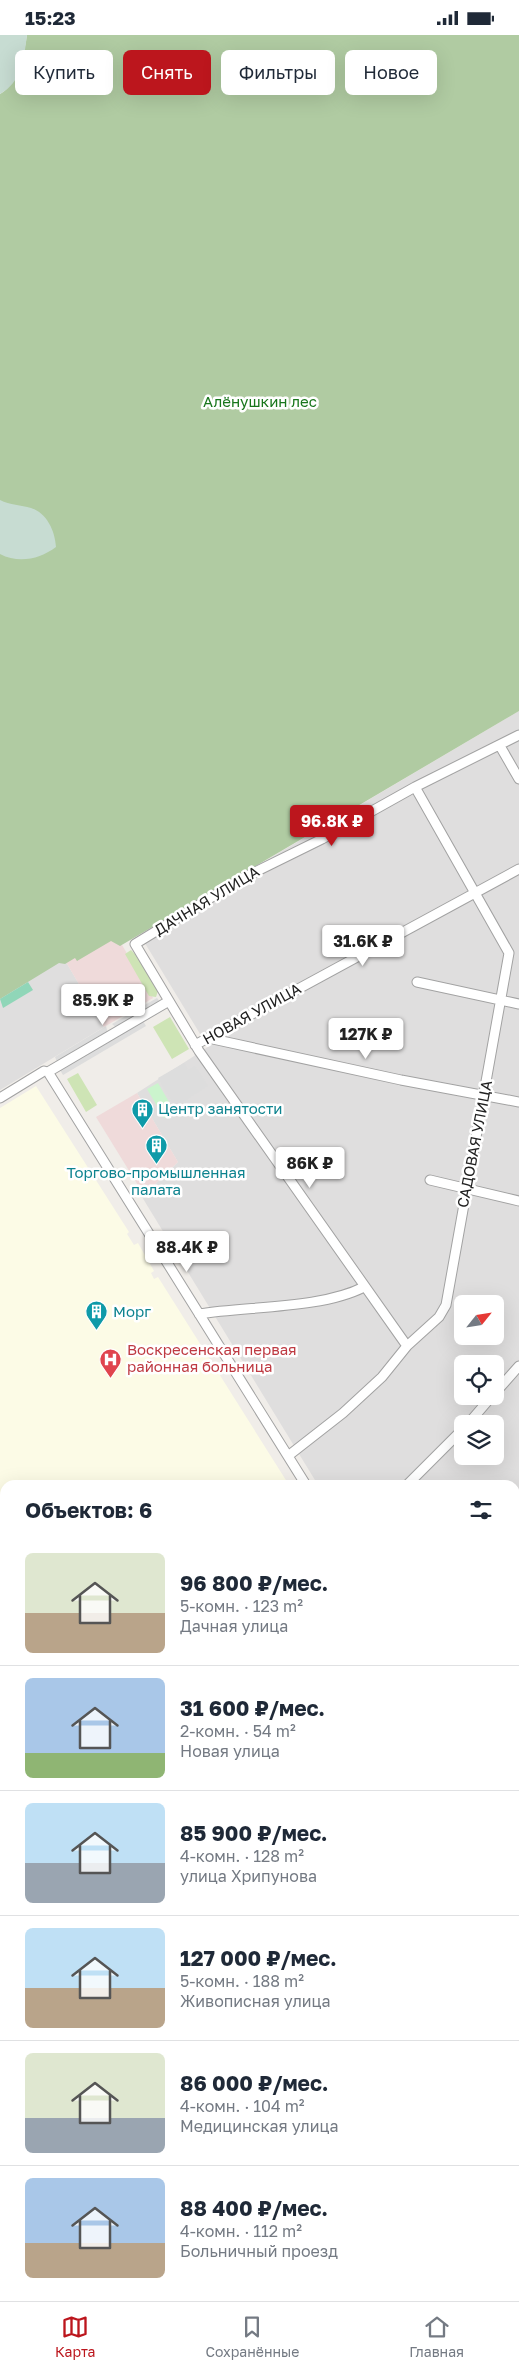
<!DOCTYPE html>
<html lang="ru">
<head>
<meta charset="utf-8">
<style>
  :root { --surface:#fff; --page:#f6f6f7; --text:#1f2937; --muted:#747a83; --line:#e0e1e3; --accent:#bc161d }
  body { margin:0; font-family:"Golos Text",sans-serif; background:var(--page); color:var(--text); height:100vh; display:flex; flex-direction:column; font-size:19px; white-space:nowrap }
  * { box-sizing:border-box; margin:0 }
  p { font-size:16px; color:var(--muted) }
  .icon { flex:none; width:28px; height:28px; fill:none; stroke:currentColor; stroke-width:2; stroke-linecap:round; stroke-linejoin:round }
  .map { position:relative; flex:1; overflow:hidden }
  .panel { position:absolute; left:0px; top:1445px; width:520px; height:821px; display:flex; flex-direction:column; background:var(--surface); border-radius:15px 15px 0 0; box-shadow:0 5px 20px #0002 }
  .panel>* { flex:none }
  .guide { position:absolute; left:15px; top:15px; width:490px; height:45px; display:flex; gap:10px }
  .needle { width:32px; rotate:60deg }
  .tools { position:absolute; left:454px; top:1260px; display:grid; gap:10px }
  .tools a { display:grid; place-items:center; width:50px; height:50px; border-radius:8px; background:var(--surface); box-shadow:0 5px 20px #0002; font-size:25px }
  .price { position:absolute; translate:-50% -42px; padding:0 11px; border-radius:5px; background:#fff; color:#222; font-size:16px; line-height:32px; filter:drop-shadow(0 1px 2px #0008) }
  .price::after { content:''; position:absolute; left:50%; top:30px; width:15px; height:11px; margin-left:-8px; background:inherit; clip-path:polygon(0 0,100% 0,50% 100%) }
  .price.current { background:var(--accent); color:#fff }
  ul { padding:0; list-style:none }
  li { display:flex; align-items:center; gap:15px; height:125px; padding:0 25px }
  li+li { border-top:1px solid var(--line) }
  li span { display:grid; place-items:center; flex:none; width:140px; height:100px; border-radius:8px; color:#555 }
  li>.icon { margin-inline-start:auto }
  span .icon { width:60px; height:60px; fill:#fffc; stroke-width:1 }
  li b { font-size:21px }
  h2 { display:flex; justify-content:space-between; align-items:center; height:60px; padding:0 25px; font-size:21px }
  .chip { padding:0 18px; border-radius:8px; background:var(--surface); box-shadow:0 5px 20px #0002; font-size:18px; line-height:45px }
  .chip.current { background:var(--accent); color:#fff }
  .status { display:flex; justify-content:space-between; align-items:center; height:35px; padding:0 25px; background:var(--surface); direction:ltr }
  .status svg { height:14px; fill:currentColor }
  .dock { display:flex; justify-content:space-around; align-items:center; height:70px; border-top:1px solid var(--line); background:var(--surface); font-size:14px; color:var(--muted) }
  .dock a { display:grid; justify-items:center; gap:2px }
  .dock .current { color:var(--accent) }
  .map>svg:first-child { display:block }
</style>
</head>
<body>
<div class="status"><b>15:23</b><svg viewBox="0 0 49 12"><path d="M0 12V9h3v3zM5 12V6h3v6zM10 12V3h3v9zM15 12V0h3v12zM26 1h20v11H26zM47 4h2v5h-2z"/></svg></div>
<div class="map">
<svg width="519" height="2266" viewBox="0 0 519 2266">
  <rect width="100%" height="100%" fill="#f0ede9"/>
  <path fill="#dfdede" fill-rule="evenodd" d="M519,676V1466L515,1470V1450H318L142,1162L178,1127L137,1058L208,1012L140,900ZM462,1269H495V1301H462ZM462,1329H495V1361H462ZM462,1389H495V1421H462Z
    M59,925L66,927L104,992L0,1055V962Z
    M0,1551L5,1555V1766L0,1769Z
    M5,1785V1843L0,1835V1788Z
    M0,1854L5,1863V2117L0,2120Z
    M519,2116V2266H470L468,2261H515V2119Z
    M5,2134V2261H72L64,2266H0V2137Z"/>
  <path fill="#efdada" d="M110,902L122,910L153,963L104,992L66,927Z
    M137,1058L178,1127L144,1160L96,1082Z"/>
  <path fill="#e8dbe7" d="M72,2261H271L269,2266H64Z"/>
  <path fill="#fcfbe6" d="M36,1051L129,1197L127,1199L134,1210L138,1208L154,1236L151,1238L154,1244L158,1242L289,1450H5V1524L0,1520V1073Z"/>
  <path fill="#cee4b5" d="M131,915L135,919L158,956L156,962L149,961L125,919Z
    M170,982L189,1014L172,1024L153,992Z
    M78,1038L97,1070L86,1077L67,1044Z
    M519,1803V1901L515,1906V1813Z
    M519,2010V2033L515,2040V2016Z"/>
  <path fill="#b0cba2" d="M27,0H519V676L120,911L111,906L77,926L75,923L65,929L59,928L0,964V59C18,49 24,20 27,0Z"/>
  <path fill="#c7dcd2" d="M0,0H27C24,23 22,47 0,59Z
    M0,465C10,470 21,470 31,473C47,478 55,496 56,512C40,524 19,529 0,519Z"/>
  <path fill="#cbf4cd" d="M158,1048L175,1077L164,1083L147,1054Z"/>
  <path fill="#90d6b8" d="M28,947L33,955L3,973L0,964Z"/>
  <path fill="#ddd" d="M157,963L160,967L117,993L112,989Z
    M143,986L146,991L63,1040L60,1035Z
    M106,991L108,999L58,1029L55,1022Z
    M184,1028L188,1035L195,1031L208,1051L175,1072L158,1043Z"/>
  <g fill="none" stroke-linecap="round" stroke-linejoin="round">
    <defs>
      <path id="street" d="M500,711L519,744
        M417,947L519,969
        M208,1003L401,1045L519,1067
        M195,1010L519,834
        M48,1037L306,1450
        M0,1063L44,1036L48,1037L169,966
        M430,1145L519,1166
        M199,1279C248,1271 321,1274 364,1252
        M407,1311L199,1016L135,909L243,843L322,804L415,752L519,700
        M495,1358L519,1331
        M468,1389L492,1361
        M288,1421L343,1378L382,1342L407,1311L439,1282L446,1270L509,918L415,752
        M407,1450L462,1395
        M0,1541L5,1546
        M515,1626L519,1621
        M515,2056L519,2048
        M0,2130L5,2127
        M0,2247L5,2255
        M9,2261L12,2266
        M460,2266L461,2261"/>
      <path id="secondary" d="M0,1775L5,1772
        M515,1791L519,1795
        M0,1849L5,1858"/>
    </defs>
    <use href="#street" stroke="#a2a2a2" stroke-width="11"/>
    <use href="#secondary" stroke="#686e11" stroke-width="14"/>
    <use href="#street" stroke="#fff" stroke-width="9"/>
    <use href="#secondary" stroke="#f3f3c3" stroke-width="12"/>
    <path stroke="#6f6f6f" stroke-width="2.5" stroke-dasharray="10 10" stroke-linecap="butt" d="M515,1786L519,1777
      M515,1804L519,1795
      M515,1945L519,1939
      M515,1958L519,1953
      M515,1975L519,1970
      M515,1988L519,1982
      M331,2266L333,2261
      M359,2266L361,2261
      M375,2266L377,2261"/>
  </g>
  <defs>
    <symbol id="building-pin" viewBox="-11 -11 22 30"><path d="M0 17L-7.5 6A9.5 9.5 0 1 1 7.5 6Z" fill="#0f9aa8" stroke="#fff"/><path d="M-4-6H4V6H1V3H-1V6H-4ZM-2.5-4.3h1.7v1.8h-1.7ZM.8-4.3h1.7v1.8H.8ZM-2.5-1h1.7V.8h-1.7ZM.8-1h1.7V.8H.8Z" fill="#fff"/></symbol>
    <symbol id="hospital-pin" viewBox="-11 -11 22 30"><path d="M0 17L-7.5 6A9.5 9.5 0 1 1 7.5 6Z" fill="#e0444e" stroke="#fff"/><path d="M-5-5h3v3.5h4V-5h3V5h-3V1.5h-4V5h-3Z" fill="#fff"/></symbol>
  </defs>
  <g fill-rule="evenodd">
    <use href="#building-pin" x="130" y="1062" width="25" height="34"/>
    <use href="#building-pin" x="144" y="1098" width="25" height="34"/>
    <use href="#building-pin" x="84" y="1264" width="25" height="34"/>
    <use href="#hospital-pin" x="98" y="1312" width="25" height="34"/>
  </g>
  <g text-anchor="middle" stroke-width="5" stroke-linejoin="round" paint-order="stroke">
    <g font-size="15" fill="#18761c" stroke="#fff">
      <text x="260" y="372">Алёнушкин лес</text>
    </g>
    <g font-size="15" fill="#212121" stroke="#fff">
      <text transform="translate(207 866) rotate(-31)" y="5">ДАЧНАЯ УЛИЦА</text>
      <text transform="translate(252 979) rotate(-29)" y="5">НОВАЯ УЛИЦА</text>
      <text transform="translate(475 1109) rotate(-79)" y="5">САДОВАЯ УЛИЦА</text>
    </g>
    <g font-size="15" fill="#0d838f" stroke="#fff" text-anchor="start">
      <text x="158" y="1079">Центр занятости</text>
      <text x="156" y="1143" text-anchor="middle">Торгово-промышленная<tspan x="156" dy="17">палата</tspan></text>
      <text x="113" y="1282">Морг</text>
    </g>
    <g font-size="15" fill="#be3a42" stroke="#fff" text-anchor="start">
      <text x="127" y="1320">Воскресенская первая<tspan x="127" dy="17">районная больница</tspan></text>
    </g>
  </g>
</svg>
<div class="tools">
<a><svg class="needle" viewBox="-14 -14 28 28"><path d="M0-13l5 13h-10z" fill="#e53935"/><path d="M0 13l5-13h-10z" fill="#747a83"/></svg></a>
<a><svg class="icon" aria-label="locate" viewBox="0 0 24 24"><circle cx="12" cy="12" r="6"/><path d="M12 2v4M12 18v4M2 12h4M18 12h4"/></svg></a>
<a><svg class="icon" aria-label="layers" viewBox="0 0 24 24"><path d="M12 4l9 5-9 5-9-5zM3 14l9 5 9-5"/></svg></a>
</div>
<b class="price current" style="left:332px;top:812px">96.8K ₽</b>
<b class="price" style="left:363px;top:932px">31.6K ₽</b>
<b class="price" style="left:103px;top:991px">85.9K ₽</b>
<b class="price" style="left:366px;top:1025px">127K ₽</b>
<b class="price" style="left:310px;top:1154px">86K ₽</b>
<b class="price" style="left:187px;top:1238px">88.4K ₽</b>
<div class="guide">
<a class="chip">Купить</a>
<a class="chip current">Снять</a>
<a class="chip">Фильтры</a>
<a class="chip">Новое</a>
</div>
<section class="panel">
<h2>Объектов: 6<svg class="icon" aria-label="filters" viewBox="0 0 24 24"><path d="M4 7h16M4 17h16"/><circle cx="9" cy="7" r="2"/><circle cx="15" cy="17" r="2"/></svg></h2>
<ul>
<li><span style="background:linear-gradient(#dfe7d0 60%,#b9a48a 0)"><svg class="icon" aria-label="home" viewBox="0 0 24 24"><path d="M3 11l9-7 9 7M6 9v11h12V9"/></svg></span><div><b>96 800 ₽/мес.</b><p>5-комн. · 123 m²</p><p>Дачная улица</p></div></li>
<li><span style="background:linear-gradient(#a9c7e8 75%,#8fb573 0)"><svg class="icon" aria-label="home" viewBox="0 0 24 24"><path d="M3 11l9-7 9 7M6 9v11h12V9"/></svg></span><div><b>31 600 ₽/мес.</b><p>2-комн. · 54 m²</p><p>Новая улица</p></div></li>
<li><span style="background:linear-gradient(#bfe0f5 60%,#9aa5b1 0)"><svg class="icon" aria-label="home" viewBox="0 0 24 24"><path d="M3 11l9-7 9 7M6 9v11h12V9"/></svg></span><div><b>85 900 ₽/мес.</b><p>4-комн. · 128 m²</p><p>улица Хрипунова</p></div></li>
<li><span style="background:linear-gradient(#bfe0f5 60%,#b9a48a 0)"><svg class="icon" aria-label="home" viewBox="0 0 24 24"><path d="M3 11l9-7 9 7M6 9v11h12V9"/></svg></span><div><b>127 000 ₽/мес.</b><p>5-комн. · 188 m²</p><p>Живописная улица</p></div></li>
<li><span style="background:linear-gradient(#dfe7d0 65%,#9aa5b1 0)"><svg class="icon" aria-label="home" viewBox="0 0 24 24"><path d="M3 11l9-7 9 7M6 9v11h12V9"/></svg></span><div><b>86 000 ₽/мес.</b><p>4-комн. · 104 m²</p><p>Медицинская улица</p></div></li>
<li><span style="background:linear-gradient(#a9c7e8 65%,#b9a48a 0)"><svg class="icon" aria-label="home" viewBox="0 0 24 24"><path d="M3 11l9-7 9 7M6 9v11h12V9"/></svg></span><div><b>88 400 ₽/мес.</b><p>4-комн. · 112 m²</p><p>Больничный проезд</p></div></li>
</ul>
</section>
</div>
<nav class="dock">
<a class="current"><svg class="icon" aria-label="map" viewBox="0 0 24 24"><path d="M3 6l6-2 6 2 6-2v14l-6 2-6-2-6 2zM9 4v14M15 6v14"/></svg>Карта</a>
<a><svg class="icon" aria-label="saved" viewBox="0 0 24 24"><path d="M7 4h10v16l-5-4-5 4z"/></svg>Сохранённые</a>
<a><svg class="icon" aria-label="home" viewBox="0 0 24 24"><path d="M3 11l9-7 9 7M6 9v11h12V9"/></svg>Главная</a>
</nav>
</body>
</html>
